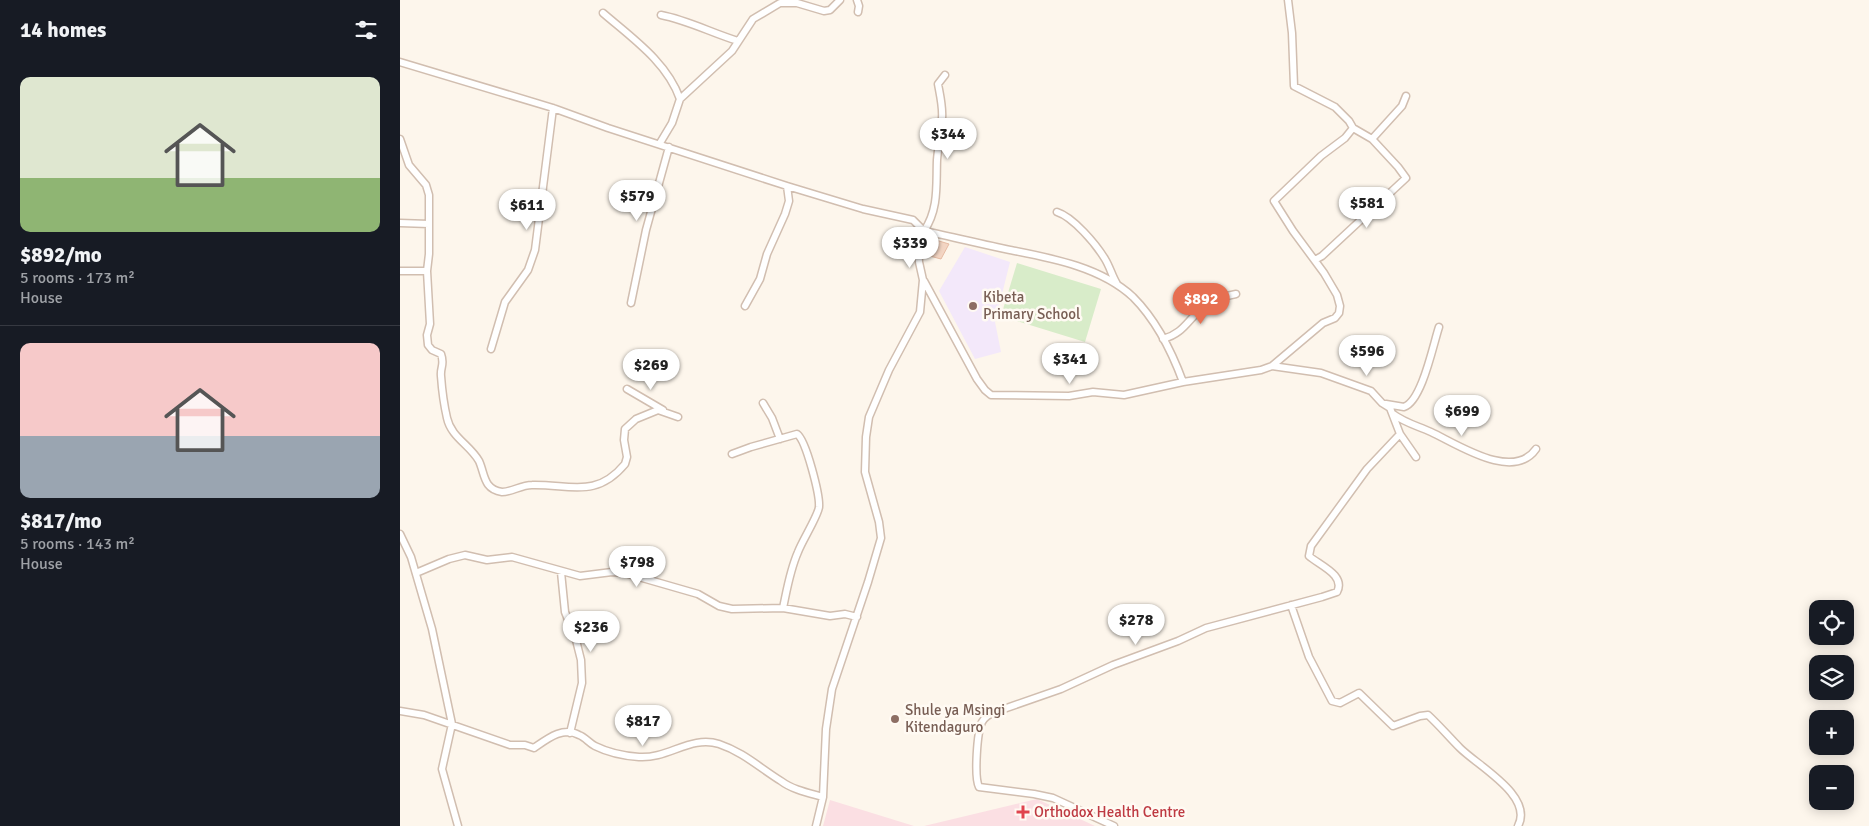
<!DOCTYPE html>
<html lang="en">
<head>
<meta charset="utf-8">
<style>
  :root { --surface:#171b24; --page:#242831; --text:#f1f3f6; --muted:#9ea1a6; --line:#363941; --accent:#e76f51 }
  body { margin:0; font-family:Signika,sans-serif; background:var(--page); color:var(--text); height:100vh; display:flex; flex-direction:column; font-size:19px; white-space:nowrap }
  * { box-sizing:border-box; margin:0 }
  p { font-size:16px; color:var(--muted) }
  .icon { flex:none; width:28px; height:28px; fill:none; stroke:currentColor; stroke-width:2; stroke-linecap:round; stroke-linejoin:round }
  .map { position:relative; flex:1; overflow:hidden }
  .drawer { display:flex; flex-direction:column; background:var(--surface); width:400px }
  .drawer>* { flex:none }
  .fabs { position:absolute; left:1409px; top:600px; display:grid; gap:10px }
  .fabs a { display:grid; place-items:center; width:45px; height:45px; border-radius:10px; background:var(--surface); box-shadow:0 2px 12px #0003; font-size:25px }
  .price { position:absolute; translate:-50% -42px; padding:0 11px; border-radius:18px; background:#fff; color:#222; font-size:16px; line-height:32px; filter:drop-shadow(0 1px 2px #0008) }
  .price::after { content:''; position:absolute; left:50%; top:30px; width:15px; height:11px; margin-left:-8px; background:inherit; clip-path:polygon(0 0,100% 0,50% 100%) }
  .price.current { background:var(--accent); color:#fff }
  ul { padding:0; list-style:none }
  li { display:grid; align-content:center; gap:10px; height:265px; padding:0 20px }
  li+li { border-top:1px solid var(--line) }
  li span { display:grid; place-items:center; height:155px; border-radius:10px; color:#555 }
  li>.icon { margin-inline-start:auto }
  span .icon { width:90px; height:90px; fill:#fffc; stroke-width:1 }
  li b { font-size:21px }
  h2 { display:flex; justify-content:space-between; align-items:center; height:60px; padding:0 20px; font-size:21px }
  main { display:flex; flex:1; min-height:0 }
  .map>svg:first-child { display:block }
</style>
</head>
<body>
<main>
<section class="drawer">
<h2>14 homes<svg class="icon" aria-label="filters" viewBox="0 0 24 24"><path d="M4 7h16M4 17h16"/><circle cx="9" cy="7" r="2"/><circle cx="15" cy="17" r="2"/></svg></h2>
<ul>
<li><span style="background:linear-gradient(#dfe7d0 65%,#8fb573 0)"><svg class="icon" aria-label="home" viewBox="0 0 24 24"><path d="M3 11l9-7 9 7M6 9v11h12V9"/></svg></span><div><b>$892/mo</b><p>5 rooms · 173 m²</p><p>House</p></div></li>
<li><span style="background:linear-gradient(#f6c9c9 60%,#9aa5b1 0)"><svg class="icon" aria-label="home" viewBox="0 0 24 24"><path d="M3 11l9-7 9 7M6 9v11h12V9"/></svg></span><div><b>$817/mo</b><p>5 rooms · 143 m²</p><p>House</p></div></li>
</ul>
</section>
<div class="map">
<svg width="1469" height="826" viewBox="0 0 1469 826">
  <rect width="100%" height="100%" fill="#fdf6ec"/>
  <path fill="#f3e8fa" d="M565,247L610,262L595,322L601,352L575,359L539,291Z"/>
  <path fill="#fbdfe3" d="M637,799L695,826H524Z
    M430,800L514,826H423Z"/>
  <path fill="#d8ecc9" d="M617,263L701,289L685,342L601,316Z"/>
  <path fill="#f3d5c3" stroke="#e6bba3" d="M529,238L549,244L541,259L526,255Z"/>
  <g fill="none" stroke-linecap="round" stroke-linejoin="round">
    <defs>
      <path id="street" d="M457,0L459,6L458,12
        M203,13C232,38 267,62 280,99
        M261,15C287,20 312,33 338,41
        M0,62L153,108L208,128L387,186L463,209L513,220L524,231L518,246L519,262L523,280L520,312L489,370L469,417L466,437L465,472L479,522L481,538L468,582L432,689L426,729L423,797L416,826
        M545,75L538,84C540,95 543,107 542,118C542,132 538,146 537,160C536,185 539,209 524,231C553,237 581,244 610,250C651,258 701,267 733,297C756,320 772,352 783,382
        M0,139L9,165L26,185L29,195V254L27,271L30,324L27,335L28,345L32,350L41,354C45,365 40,367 41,376C42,390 44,405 47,418C51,437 70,445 79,461C85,474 83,489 102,492C112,492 121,485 132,485C170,484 196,499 225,464L227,457L224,440L225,429L236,419L258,410L278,417
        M972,139L1002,106L1006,96
        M260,143L272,123L280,99L332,51L353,19L380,3H397L424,11L430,10L440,0
        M657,212C673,217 696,244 705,259C710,267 712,276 717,284
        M0,223L29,224
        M915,260L922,256L1006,178L998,167L972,139L953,128
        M0,271H27
        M524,281L577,379L585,390L591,395L669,396L693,392L724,395L783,382L861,370L872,366L923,323L935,318L939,313L940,306L937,295L924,273L893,231L874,201L921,156L945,138L953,128L949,121L935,107L894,86L892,33L888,0
        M231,303L246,230L269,147
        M345,306L360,279L367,254L385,214L389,201L387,186
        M763,339C785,333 788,318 806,305C815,299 825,296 836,294
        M91,349L105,302L128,270L135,250L153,108
        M872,366L921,373L971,391L982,403L990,408L1000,434L1016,457
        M227,389L263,410
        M363,403L372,418L380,439
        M986,404L1004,407C1022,401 1033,345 1039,327
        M993,414C1005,423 1018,426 1031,432C1057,444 1113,482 1136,449
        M332,454L351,447L397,434C406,440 420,495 419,507C418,516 402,541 398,552C390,570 387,589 383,608
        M0,534L11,557L32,629L52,724L42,769L58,826
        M161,572L165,612L176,640L181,660L182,683L170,733
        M16,573L49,559L65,555L87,560L112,557L180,576L212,572L225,573L298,594L319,606L332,609L383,608L430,616L445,614L457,617
        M891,605L909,657L932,701L940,703L959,693L993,726L1020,716L1028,715C1039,725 1049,737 1060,748C1078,766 1134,796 1118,826
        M0,711L24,715L110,745H125L134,748C147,739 163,726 179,735C185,737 189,743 195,746C207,752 225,756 239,757C268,759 291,735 319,744C343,752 360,768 381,781C393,790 409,793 423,797
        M714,826L653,798L634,794L579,787C574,777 577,732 582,722C585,717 589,714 595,712L661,689L713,665L778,641L806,628L922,597L937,592C946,575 919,565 909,556L911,546L967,469L1000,434"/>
    </defs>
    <use href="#street" stroke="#d1beb0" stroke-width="9"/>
    <use href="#street" stroke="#fff" stroke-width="6"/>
  </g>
  <g fill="#8d6e63" stroke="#fffaf3" stroke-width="2">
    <circle cx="573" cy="306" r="5"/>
    <circle cx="495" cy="719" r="5"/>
  </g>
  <path fill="#e0444e" stroke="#fffaf3" stroke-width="2" d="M620.5 804.5h5v5h5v5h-5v5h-5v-5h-5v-5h5z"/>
  <g text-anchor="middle" stroke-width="5" stroke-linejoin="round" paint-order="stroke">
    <g font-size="15" fill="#785e54" stroke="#fffaf3" text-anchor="start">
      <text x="583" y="302">Kibeta<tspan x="583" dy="17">Primary School</tspan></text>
      <text x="505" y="715">Shule ya Msingi<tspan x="505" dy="17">Kitendaguro</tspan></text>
    </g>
    <g font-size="15" fill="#be3a42" stroke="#fffaf3" text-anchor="start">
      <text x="634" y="817">Orthodox Health Centre</text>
    </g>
  </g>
</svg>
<div class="fabs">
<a><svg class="icon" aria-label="locate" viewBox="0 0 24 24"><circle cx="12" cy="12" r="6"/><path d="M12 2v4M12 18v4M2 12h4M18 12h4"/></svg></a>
<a><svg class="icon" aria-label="layers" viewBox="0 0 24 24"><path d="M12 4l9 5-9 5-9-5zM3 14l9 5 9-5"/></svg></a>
<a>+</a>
<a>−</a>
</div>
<b class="price" style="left:548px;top:160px">$344</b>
<b class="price" style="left:237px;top:222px">$579</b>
<b class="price" style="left:967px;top:229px">$581</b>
<b class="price" style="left:127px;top:231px">$611</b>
<b class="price" style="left:510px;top:269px">$339</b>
<b class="price current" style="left:801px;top:325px">$892</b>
<b class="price" style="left:967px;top:377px">$596</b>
<b class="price" style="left:670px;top:385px">$341</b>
<b class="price" style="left:251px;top:391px">$269</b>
<b class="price" style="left:1062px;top:437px">$699</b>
<b class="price" style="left:237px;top:588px">$798</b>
<b class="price" style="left:736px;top:646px">$278</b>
<b class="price" style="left:191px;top:653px">$236</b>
<b class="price" style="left:243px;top:747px">$817</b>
</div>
</main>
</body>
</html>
